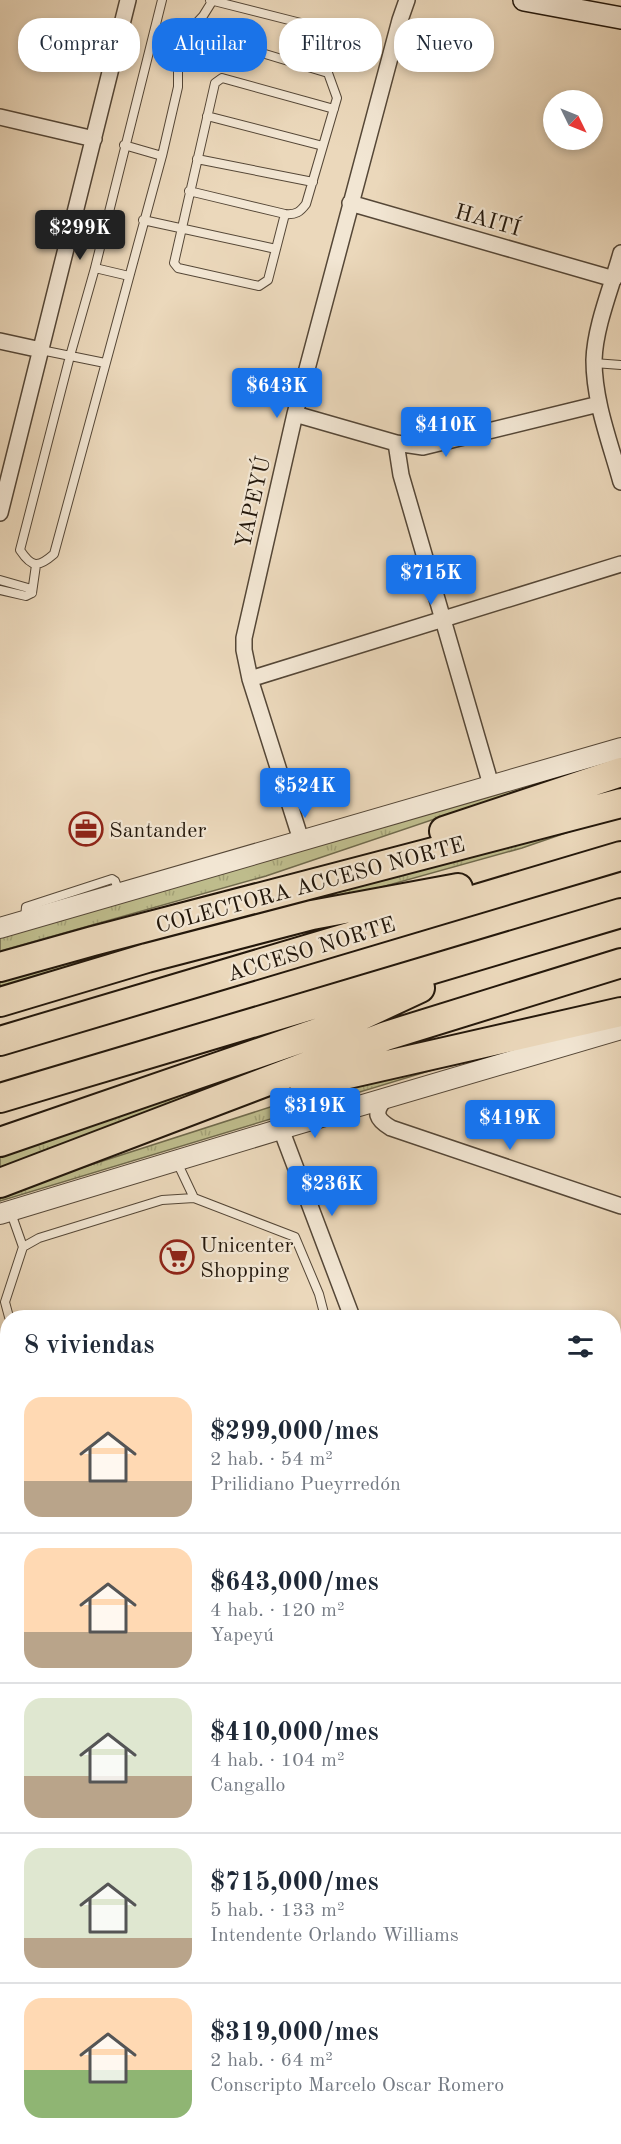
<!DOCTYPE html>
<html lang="es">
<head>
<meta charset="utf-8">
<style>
  :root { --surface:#fff; --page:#f6f6f7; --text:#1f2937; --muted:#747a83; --line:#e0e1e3; --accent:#1a73e8 }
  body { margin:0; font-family:"Old Standard TT",serif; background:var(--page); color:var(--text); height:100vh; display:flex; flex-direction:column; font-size:22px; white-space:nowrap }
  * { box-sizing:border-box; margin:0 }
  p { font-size:20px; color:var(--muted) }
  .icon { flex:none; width:33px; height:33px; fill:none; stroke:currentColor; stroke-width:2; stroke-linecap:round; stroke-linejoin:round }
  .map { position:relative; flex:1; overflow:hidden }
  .side { position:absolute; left:0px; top:1310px; width:621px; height:836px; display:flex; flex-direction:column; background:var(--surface); border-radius:24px 24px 0 0; box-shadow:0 3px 9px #0003 }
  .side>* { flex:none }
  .banner { position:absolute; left:18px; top:18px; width:585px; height:54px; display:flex; gap:12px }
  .needle { width:39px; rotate:133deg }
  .tools { position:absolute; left:543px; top:90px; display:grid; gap:12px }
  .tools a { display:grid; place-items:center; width:60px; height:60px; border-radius:50%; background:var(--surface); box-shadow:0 3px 9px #0003; font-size:30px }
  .price { position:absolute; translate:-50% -51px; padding:0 14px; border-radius:6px; background:var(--accent); color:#fff; font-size:20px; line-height:39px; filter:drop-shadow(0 2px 3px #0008) }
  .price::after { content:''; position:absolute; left:50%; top:36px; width:18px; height:14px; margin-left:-9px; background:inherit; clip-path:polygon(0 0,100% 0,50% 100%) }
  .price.selected { background:#222; color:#fff }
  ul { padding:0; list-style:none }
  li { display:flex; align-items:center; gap:18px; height:150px; padding:0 24px }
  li+li { border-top:2px solid var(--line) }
  li span { display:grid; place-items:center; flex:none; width:168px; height:120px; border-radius:18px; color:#555 }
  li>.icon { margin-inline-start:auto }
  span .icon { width:72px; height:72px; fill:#fffc; stroke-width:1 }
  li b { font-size:26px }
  h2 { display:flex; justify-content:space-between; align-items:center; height:72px; padding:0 24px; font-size:26px }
  .tag { padding:0 21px; border-radius:24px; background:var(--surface); box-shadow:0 3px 9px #0003; font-size:21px; line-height:54px }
  .tag.selected { background:var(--accent); color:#fff }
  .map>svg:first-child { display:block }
</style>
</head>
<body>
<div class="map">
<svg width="621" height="2144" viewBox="0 0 621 2144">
  <defs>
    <pattern id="grass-tufts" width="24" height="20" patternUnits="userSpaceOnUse" patternTransform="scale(1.5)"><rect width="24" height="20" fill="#bebc8c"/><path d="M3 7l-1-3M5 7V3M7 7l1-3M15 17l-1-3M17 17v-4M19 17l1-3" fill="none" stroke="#a3a177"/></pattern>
  </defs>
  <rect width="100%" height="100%" fill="#ebd8bb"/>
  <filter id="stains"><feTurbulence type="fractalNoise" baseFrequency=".00333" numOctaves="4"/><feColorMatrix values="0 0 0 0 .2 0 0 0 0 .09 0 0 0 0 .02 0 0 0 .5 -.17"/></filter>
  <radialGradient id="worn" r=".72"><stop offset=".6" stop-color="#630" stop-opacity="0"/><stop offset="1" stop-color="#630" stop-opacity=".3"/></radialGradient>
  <path fill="url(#grass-tufts)" stroke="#706a4c" stroke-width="1.5" d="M621,756L266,876L0,951V933Z
    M621,814L522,848L0,993V982L200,924Z
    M390,1022L0,1168V1156Z
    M515,1045L0,1201V1194L292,1100Z"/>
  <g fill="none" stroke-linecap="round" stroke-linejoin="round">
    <defs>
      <path id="service" d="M162,0L95,268L70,356L20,550C32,568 38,568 54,554L162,156L178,87V51L189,31L203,16L213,0
        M210,0L348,35
        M189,31L328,73L337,98L306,204C300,212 296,215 285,214L189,191
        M207,116L323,146
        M124,145L162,156
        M197,159L313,182
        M285,214L268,280L259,286L178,268L174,263L215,83L222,78L334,109
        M143,220L276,249
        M95,268L129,276
        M41,350L105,363
        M594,363L621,365
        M0,580L28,588L32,593L26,596L0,590
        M32,593L36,565
        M25,918L26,907L112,879L115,881L119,892
        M177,1162L194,1198
        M23,1247L39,1238L162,1200L194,1198L295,1237L319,1294L325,1317
        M9,1317L5,1302L23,1247L11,1213
        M0,1722L8,1721
        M614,1843L621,1846
        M614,1914L621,1916
        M107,2138L111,2144
        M412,2144L422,2138L442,2144
        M536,2144L537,2138"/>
      <path id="minor" d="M0,117L94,139
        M350,203L614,279
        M621,253C612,286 595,326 594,360C594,402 610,442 621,482
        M0,341L41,350
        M295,414L396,443L423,447L599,404
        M396,443L401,475L491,785
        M0,513L128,0
        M250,679L621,564
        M301,840L250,679L244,650V638L295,414L400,20L407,0
        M384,1100C374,1113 376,1119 391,1128L621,1206
        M281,1129L352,1317
        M0,1358L8,1385
        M614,1428L621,1431
        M0,1464L8,1462
        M614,1679L621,1682
        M0,1680H8"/>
      <path id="tertiary" d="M0,928L621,748
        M0,1214L281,1129L621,1029
        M621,1932V1945
        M614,1991L621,1961
        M570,2144L573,2138"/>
      <path id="secondary" d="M524,0L621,18"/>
      <path id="motorway" d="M444,831L621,772
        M0,967L93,941L621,803
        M0,1002L147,958L312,915L458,888
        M0,1041L621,856
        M304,1084L621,1012
        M0,1098L621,913
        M0,1142L343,1024L420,988
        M0,1183L386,1036L621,963"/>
    </defs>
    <use href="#service" stroke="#554737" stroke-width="10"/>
    <use href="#minor" stroke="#554737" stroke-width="18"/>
    <use href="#tertiary" stroke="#554737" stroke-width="22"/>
    <use href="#secondary" stroke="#23170b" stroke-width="24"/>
    <use href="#motorway" stroke="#23170b" stroke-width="32"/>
    <use href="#service" stroke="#f2e6d3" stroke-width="8"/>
    <use href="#minor" stroke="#f2e6d3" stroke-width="15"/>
    <use href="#tertiary" stroke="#f2e6d3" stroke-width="20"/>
    <use href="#secondary" stroke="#f2e6d3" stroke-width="21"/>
    <use href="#motorway" stroke="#ebd8bb" stroke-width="28"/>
  </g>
  <defs>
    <symbol id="office-ring" viewBox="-11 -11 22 22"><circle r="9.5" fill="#f2e6d3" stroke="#8f2418" stroke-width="1.5"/><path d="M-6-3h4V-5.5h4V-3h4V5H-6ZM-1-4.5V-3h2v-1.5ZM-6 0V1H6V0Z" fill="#8f2418"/></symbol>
    <symbol id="supermarket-ring" viewBox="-11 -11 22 22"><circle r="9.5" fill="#f2e6d3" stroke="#8f2418" stroke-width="1.5"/><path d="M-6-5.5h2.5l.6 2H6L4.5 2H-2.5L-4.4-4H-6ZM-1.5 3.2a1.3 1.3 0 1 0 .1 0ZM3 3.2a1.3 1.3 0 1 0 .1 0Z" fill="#8f2418"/></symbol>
  </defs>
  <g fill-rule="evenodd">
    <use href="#office-ring" x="67" y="810" width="38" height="38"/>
    <use href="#supermarket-ring" x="158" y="1238" width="38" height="38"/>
  </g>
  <g text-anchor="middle" stroke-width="4.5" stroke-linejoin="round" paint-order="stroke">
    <g font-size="22" fill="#23170b" stroke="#f2e6d3">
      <text transform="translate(488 219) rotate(16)" y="8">HAITÍ</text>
      <text transform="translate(252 502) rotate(-77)" y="8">YAPEYÚ</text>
      <text transform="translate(310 884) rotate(-15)" y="8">COLECTORA ACCESO NORTE</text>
      <text transform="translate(311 948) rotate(-17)" y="8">ACCESO NORTE</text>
    </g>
    <g font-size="22" fill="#23170b" stroke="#f2e6d3" text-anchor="start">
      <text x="109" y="837">Santander</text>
      <text x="200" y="1252">Unicenter<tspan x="200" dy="25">Shopping</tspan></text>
    </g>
  </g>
  <rect width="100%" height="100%" filter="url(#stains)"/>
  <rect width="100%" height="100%" fill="url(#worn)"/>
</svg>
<div class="tools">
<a><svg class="needle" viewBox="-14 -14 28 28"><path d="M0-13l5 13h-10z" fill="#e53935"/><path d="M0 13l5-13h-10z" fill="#747a83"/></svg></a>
</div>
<b class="price selected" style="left:80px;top:261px">$299K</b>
<b class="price" style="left:277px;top:419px">$643K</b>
<b class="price" style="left:446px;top:458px">$410K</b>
<b class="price" style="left:431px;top:606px">$715K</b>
<b class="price" style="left:305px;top:819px">$524K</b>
<b class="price" style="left:315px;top:1139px">$319K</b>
<b class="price" style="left:510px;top:1151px">$419K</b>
<b class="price" style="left:332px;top:1217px">$236K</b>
<div class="banner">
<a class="tag">Comprar</a>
<a class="tag selected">Alquilar</a>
<a class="tag">Filtros</a>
<a class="tag">Nuevo</a>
</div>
<section class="side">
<h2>8 viviendas<svg class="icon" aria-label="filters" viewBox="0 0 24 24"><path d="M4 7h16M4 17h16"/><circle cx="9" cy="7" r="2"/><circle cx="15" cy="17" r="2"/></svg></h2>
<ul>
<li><span style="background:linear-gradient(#ffd9b3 70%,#b9a48a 0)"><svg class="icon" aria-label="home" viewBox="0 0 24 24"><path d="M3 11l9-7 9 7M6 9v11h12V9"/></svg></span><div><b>$299,000/mes</b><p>2 hab. · 54 m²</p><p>Prilidiano Pueyrredón</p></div></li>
<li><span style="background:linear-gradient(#ffd9b3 70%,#b9a48a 0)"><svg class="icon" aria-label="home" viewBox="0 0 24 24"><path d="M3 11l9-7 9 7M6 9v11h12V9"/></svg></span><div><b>$643,000/mes</b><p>4 hab. · 120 m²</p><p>Yapeyú</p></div></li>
<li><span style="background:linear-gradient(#dfe7d0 65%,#b9a48a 0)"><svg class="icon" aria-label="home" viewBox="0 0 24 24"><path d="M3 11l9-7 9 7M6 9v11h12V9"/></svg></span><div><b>$410,000/mes</b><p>4 hab. · 104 m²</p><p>Cangallo</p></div></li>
<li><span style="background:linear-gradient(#dfe7d0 75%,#b9a48a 0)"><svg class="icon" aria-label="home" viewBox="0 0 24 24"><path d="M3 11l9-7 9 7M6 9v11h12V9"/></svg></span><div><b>$715,000/mes</b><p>5 hab. · 133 m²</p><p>Intendente Orlando Williams</p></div></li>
<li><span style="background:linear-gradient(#ffd9b3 60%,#8fb573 0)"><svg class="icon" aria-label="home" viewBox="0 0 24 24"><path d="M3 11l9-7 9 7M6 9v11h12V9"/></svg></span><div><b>$319,000/mes</b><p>2 hab. · 64 m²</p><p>Conscripto Marcelo Oscar Romero</p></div></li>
</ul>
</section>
</div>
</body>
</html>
